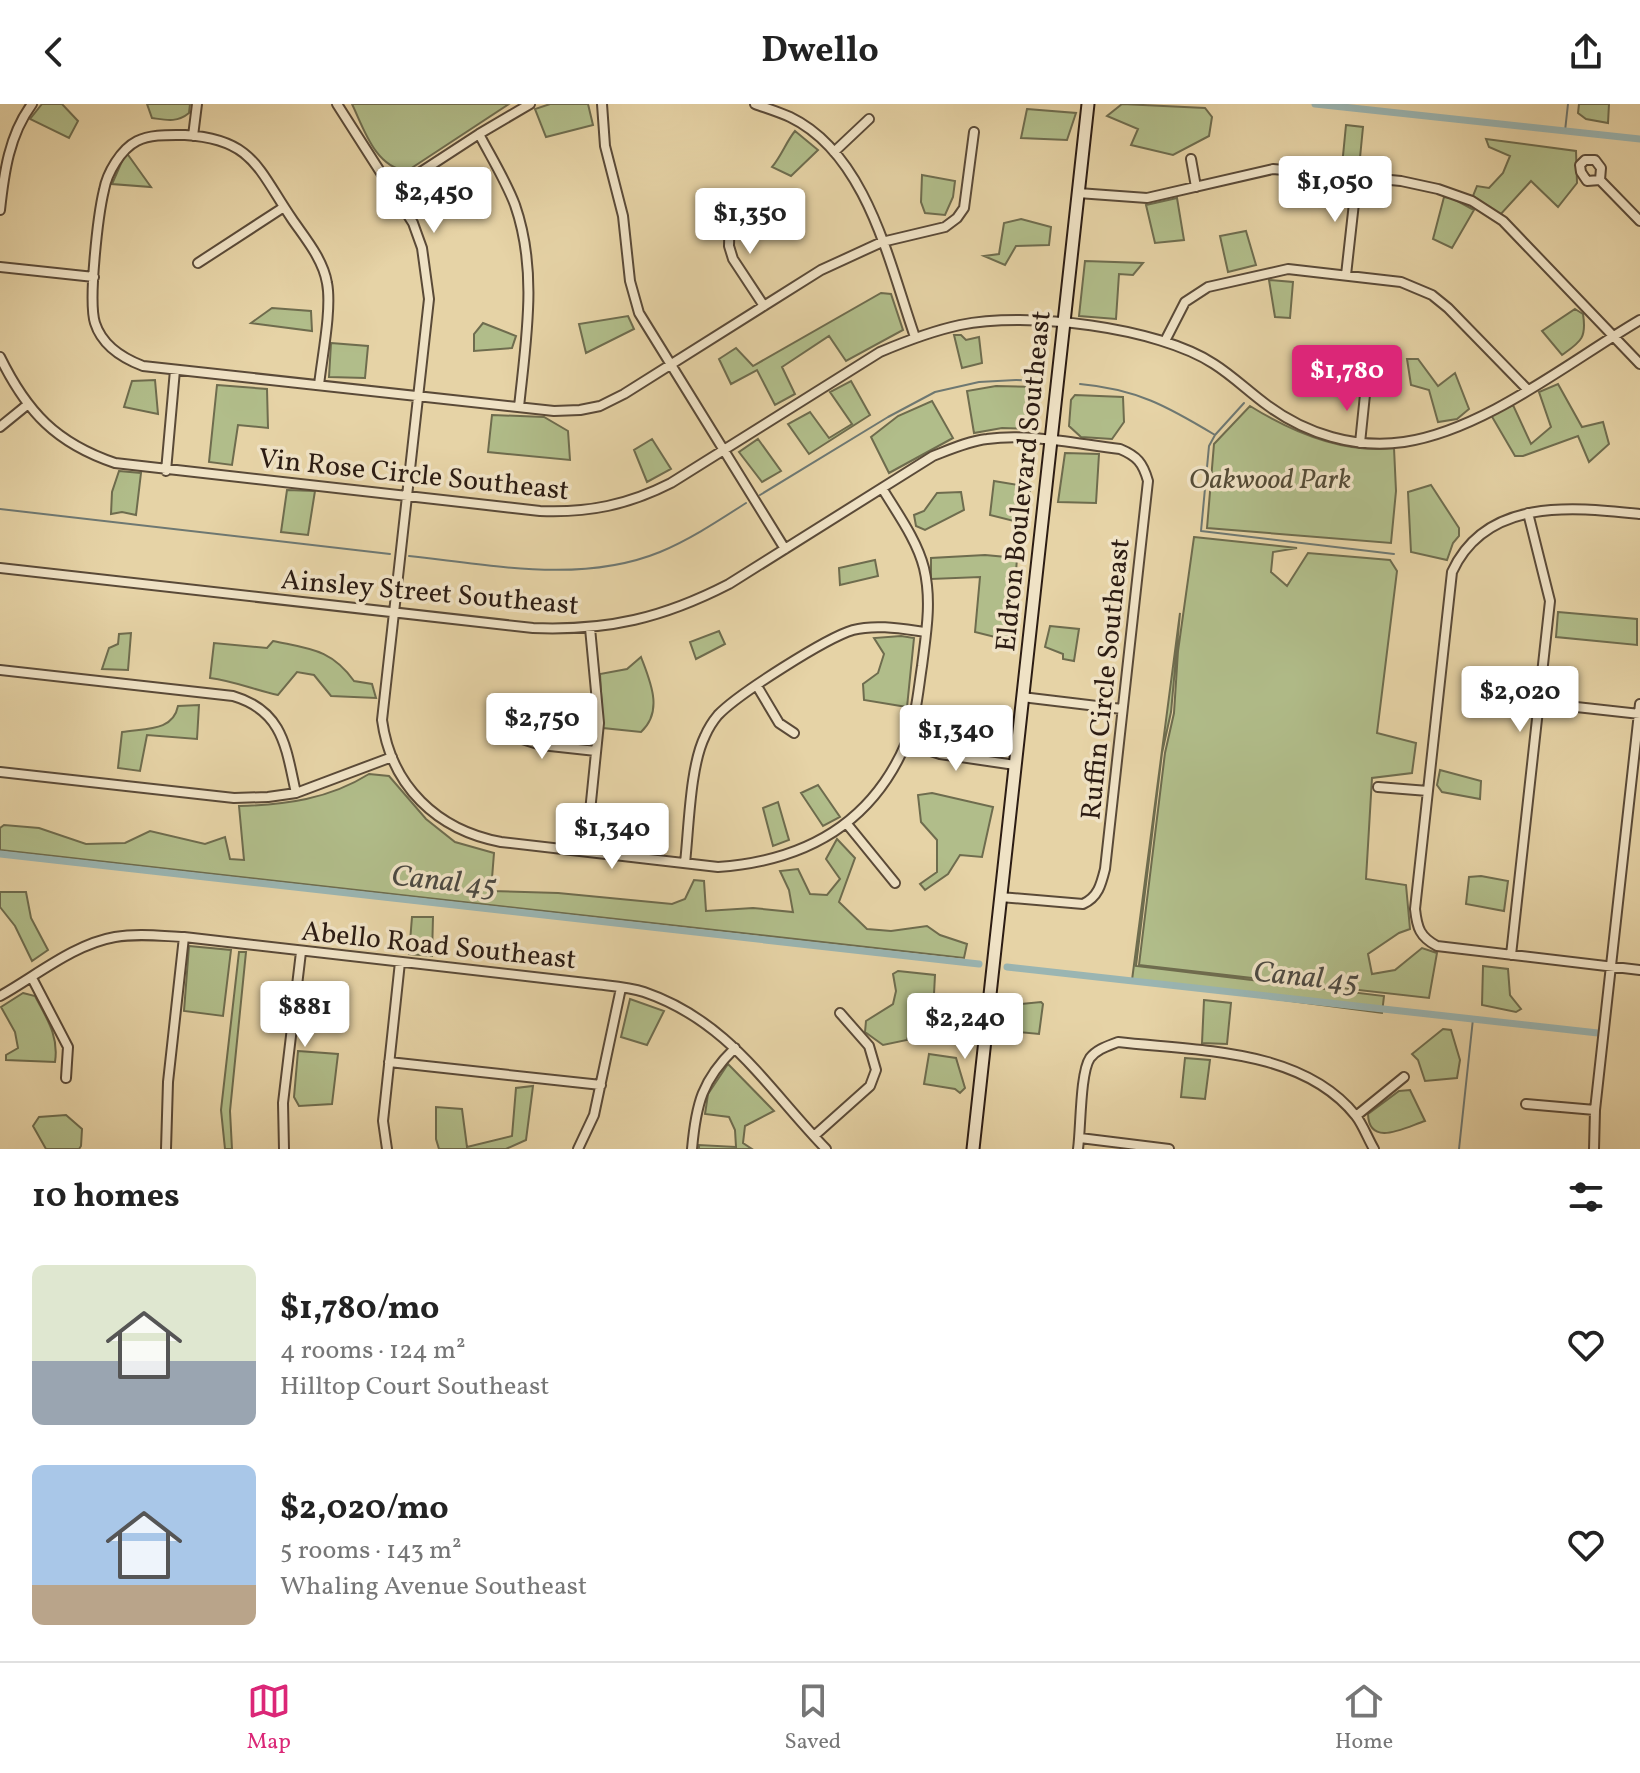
<!DOCTYPE html>
<html lang="en">
<head>
<meta charset="utf-8">
<style>
  :root { --surface:#fff; --page:#f6f6f6; --text:#222; --muted:#767676; --line:#e0e0e0; --accent:#db2777 }
  body { margin:0; font-family:Vollkorn,serif; background:var(--page); color:var(--text); height:100vh; display:flex; flex-direction:column; font-size:30px; white-space:nowrap }
  * { box-sizing:border-box; margin:0 }
  p { font-size:26px; color:var(--muted) }
  .icon { flex:none; width:44px; height:44px; fill:none; stroke:currentColor; stroke-width:2; stroke-linecap:round; stroke-linejoin:round }
  .map { position:relative; height:1045px; overflow:hidden }
  .side { display:flex; flex-direction:column; background:var(--surface); flex:1 }
  .side>* { flex:none }
  .price { position:absolute; translate:-50% -68px; padding:0 18px; border-radius:8px; background:#fff; color:#222; font-size:26px; line-height:52px; filter:drop-shadow(0 2px 4px #0008) }
  .price::after { content:''; position:absolute; left:50%; top:48px; width:24px; height:18px; margin-left:-12px; background:inherit; clip-path:polygon(0 0,100% 0,50% 100%) }
  .price.current { background:var(--accent); color:#fff }
  ul { padding:0; list-style:none }
  li { display:flex; align-items:center; gap:24px; height:200px; padding:0 32px }
  li span { display:grid; place-items:center; flex:none; width:224px; height:160px; border-radius:12px; color:#555 }
  li>.icon { margin-inline-start:auto }
  span .icon { width:96px; height:96px; fill:#fffc; stroke-width:1 }
  li b { font-size:34px }
  h2 { display:flex; justify-content:space-between; align-items:center; height:96px; padding:0 32px; font-size:34px }
  header { display:flex; justify-content:space-between; align-items:center; height:104px; padding:0 32px; background:var(--surface); font-size:36px; font-weight:700 }
  .tabs { display:flex; justify-content:space-around; align-items:center; height:112px; border-top:2px solid var(--line); background:var(--surface); font-size:22px; color:var(--muted) }
  .tabs a { display:grid; justify-items:center; gap:4px }
  .tabs .current { color:var(--accent) }
  .map>svg:first-child { display:block }
</style>
</head>
<body>
<header><svg class="icon" aria-label="back" viewBox="0 0 24 24"><path d="M15 5l-7 7 7 7"/></svg>Dwello<svg class="icon" aria-label="share" viewBox="0 0 24 24"><path d="M12 15V3M7 8l5-5 5 5M5 13v7h14v-7"/></svg></header>
<div class="map">
<svg width="1640" height="1045" viewBox="0 0 1640 1045">
  <rect width="100%" height="100%" fill="#e6d3a6"/>
  <filter id="stains"><feTurbulence type="fractalNoise" baseFrequency=".0025" numOctaves="4"/><feColorMatrix values="0 0 0 0 .2 0 0 0 0 .09 0 0 0 0 .02 0 0 0 .5 -.17"/></filter>
  <radialGradient id="worn" r=".72"><stop offset=".6" stop-color="#630" stop-opacity="0"/><stop offset="1" stop-color="#630" stop-opacity=".3"/></radialGradient>
  <path fill="#b1bd8a" stroke="#6e6c4e" stroke-width="2" d="M42,0H62L78,17L69,34L30,15Z
    M147,0H190L189,9C177,19 166,16 152,14Z
    M352,0H509L407,67C375,63 364,25 352,0Z
    M550,0H588L593,21L546,33L535,5Z
    M1122,0L1205,4L1212,13L1209,32L1173,51L1131,41L1138,25L1107,12Z
    M1579,0H1609L1608,19L1586,15L1578,9Z
    M1027,5L1076,9L1067,36L1021,34Z
    M1346,21L1363,23L1359,64L1342,62Z
    M795,27L818,46L791,72L772,63C782,51 786,38 795,27Z
    M1486,35L1576,47L1577,79L1558,103L1531,77L1500,111L1473,92L1477,82L1489,84L1503,69L1510,52L1489,43Z
    M126,48L151,83L112,80Z
    M922,71L955,77L953,93L945,111L925,109L921,98Z
    M1444,93L1452,94L1474,106L1452,144L1433,135Z
    M1177,94L1184,136L1155,139L1146,101Z
    M1021,115L1051,123L1049,141L1016,142L1005,161L984,152L999,150L1004,119Z
    M1246,127L1256,161L1228,168L1220,132Z
    M1085,157L1143,159L1133,171L1119,170L1116,215L1079,212Z
    M1269,176L1293,178L1290,214L1275,213Z
    M881,189L891,190L903,226L846,257L829,232L782,263L795,290L775,301L757,266L731,280L719,255L736,244L753,262Z
    M272,204L311,207L312,227L251,219Z
    M1575,205L1583,210C1587,235 1580,238 1562,251L1542,227Z
    M628,212L634,225L586,249L579,220Z
    M483,219L516,232L512,244L474,247V230Z
    M954,231H961L966,236L979,233L982,259L962,264Z
    M331,239L368,242L365,274L329,273Z
    M1407,255H1418L1438,282L1455,269L1469,305L1457,315L1438,318L1429,286L1411,281Z
    M155,276L158,310L124,303L132,277Z
    M851,277L870,311L809,350L788,320L810,308L829,334L852,320L830,288Z
    M1558,280L1582,323L1603,318L1609,340L1589,358L1578,332L1523,352H1515L1491,311L1513,301L1531,340L1551,323L1539,288Z
    M217,281L267,285L268,324L238,321L232,361L209,358Z
    M996,282L1040,283L1032,325L1002,324L974,329L967,287Z
    M1075,291L1123,293L1124,318L1112,335L1081,333L1069,322L1071,296Z
    M932,297L953,334L889,369L871,333L898,312Z
    M1250,302C1292,328 1343,350 1394,344L1396,387L1391,439L1207,424L1214,340Z
    M492,311L544,313L568,327L570,356L488,348Z
    M652,335L671,365L647,378L634,346Z
    M758,335L781,367L762,378L739,348Z
    M1065,349L1099,350L1096,399L1058,398Z
    M119,367L141,369L136,411L122,408L111,410L112,388Z
    M994,377L1030,383L1028,417L1022,419L990,411Z
    M1431,381L1459,424V432L1453,439L1447,456L1411,448L1408,388Z
    M287,386L315,387L308,431L281,428Z
    M961,388L964,406L925,426L916,422L914,411L924,407L937,389Z
    M1194,433L1297,444L1273,448L1271,468L1287,482L1308,449L1390,456L1397,467L1377,629L1416,639L1412,669L1372,674L1366,775L1406,781L1410,825L1399,829L1368,850L1372,870L1395,866L1422,844L1437,849L1429,894L1139,861L1165,649L1174,609L1178,547Z
    M985,451L1017,454L1011,537L975,528L980,473L931,475V454Z
    M875,456L878,472L840,481L839,464Z
    M1558,508L1637,515V541L1556,533Z
    M1180,509L1171,608L1162,649L1136,862L1384,892L1382,909L1132,876Z
    M1050,522L1079,525L1074,557L1063,555V550L1045,543Z
    M719,527L725,540L696,555L690,538Z
    M131,529L128,566L102,565L109,544L118,540L119,530Z
    M901,532L914,534L907,603L864,596L863,580L878,569L884,550L874,534Z
    M273,537C310,545 331,545 354,577L372,580L376,594L331,592L314,571L297,568L278,591C255,586 234,577 210,574L214,539L267,544Z
    M641,553C650,577 664,607 641,628L603,624L600,570L627,565Z
    M199,601L197,635L147,631L140,667L118,664L122,628C144,624 173,628 178,602Z
    M935,605L965,609L966,620L959,646L925,639L919,633L920,619Z
    M1440,666L1481,677L1480,695L1442,688L1437,681Z
    M369,670L389,672L426,715L455,738L494,749L491,787L558,789L672,800L685,795L694,776L704,777L706,807L753,804L793,808L789,786L780,767L798,765L810,790L827,791L840,775L826,755L837,735L855,754L839,798L867,825L891,827L927,822L940,831L967,840L964,854L0,746V724L4,721L39,724L86,740L125,739L150,727L205,740L225,733L230,755L244,756L239,702C285,701 329,695 369,670Z
    M818,681L840,713L823,722L801,689Z
    M932,689L993,703L982,753L960,751L948,770L925,786L920,780L937,768V736L921,718L918,691Z
    M778,698L789,736L773,742L763,704Z
    M1481,772L1508,777L1504,807L1466,800L1469,773Z
    M0,788H26L31,814L48,846L32,857L15,822L0,803Z
    M412,813H433L432,852L409,850Z
    M189,842L231,846L223,912L184,907Z
    M239,848H246L230,1007L232,1045H225L221,1006Z
    M1483,862L1508,865L1510,891L1521,905L1516,908L1482,901Z
    M898,867L935,871L933,909L912,919L907,936L883,941L865,928L866,917L893,900L896,887L893,870Z
    M23,889L35,892C47,915 59,932 55,958L6,956V951L18,944L15,928L1,903Z
    M630,895L664,907L647,941L621,933Z
    M1204,896L1231,899L1227,940L1202,939Z
    M1041,898L1043,900L1039,930L996,926L1000,902Z
    M1443,925L1451,926L1460,956L1457,974L1425,977L1418,956L1412,950Z
    M298,947L338,950L332,1000L299,1002L294,993Z
    M929,950L956,954L965,984L960,989L955,985L924,980Z
    M1185,954L1210,956L1205,995L1181,993Z
    M728,960L774,1007L745,1022L743,1039L752,1045H699V1041L736,1043L735,1026L729,1013L705,1010L708,990Z
    M533,982L526,1036L506,1045H439L436,1035V1003L462,1005L467,1043L512,1032L516,984Z
    M1410,986L1425,1017C1406,1023 1369,1044 1368,1010L1399,987Z
    M66,1011L82,1025L81,1042L79,1045H46L33,1022L39,1013Z"/>
  <g fill="none" stroke-linecap="round" stroke-linejoin="round">
    <path stroke="#6e7872" stroke-width="2" d="M1565,27L1568,0
      M1080,280C1136,285 1167,302 1215,331
      M1244,299L1215,331L1209,342L1201,427L1394,450
      M760,391L888,313L935,288L979,278L1016,276L1044,277
      M0,405L390,450
      M409,452C491,461 582,480 660,448C691,435 718,417 746,399
      M1459,1045L1473,915"/>
    <path stroke="#9ab5b2" stroke-width="7" d="M1315,0L1640,35
      M0,750L979,860
      M1007,863L1598,929"/>
    <defs>
      <path id="street" d="M337,0L413,119L422,144L429,195L382,616C391,682 437,726 501,738L718,763C803,757 871,721 906,639C916,615 918,588 922,562C926,530 932,497 924,464C917,436 897,409 882,384
        M602,0L605,42L623,112L630,177L639,209L785,445
        M755,0C766,4 779,8 790,13C867,50 889,159 915,233
        M479,30C491,53 506,77 515,101C538,167 526,235 519,303
        M193,32L197,0
        M834,48L869,15
        M1191,55L1196,83
        M1600,76L1587,77L1581,68L1580,61L1585,56H1595L1601,64L1600,76L1640,117
        M393,86L479,30L530,0
        M1078,89L1147,94L1273,65L1401,77L1438,85L1472,97L1503,117L1640,260
        M730,103L729,142L733,155L764,202
        M0,106C4,69 9,31 32,0
        M198,159L284,103
        M0,163L94,173
        M1346,171L1357,72
        M1165,237L1185,198L1208,183L1288,165L1401,178L1432,191L1448,204L1527,285
        M0,253C27,308 56,339 115,359L540,407C588,409 628,401 671,379L880,248C906,237 932,227 960,221C1026,207 1158,223 1214,260C1233,272 1249,288 1267,301C1306,330 1355,345 1404,338C1485,326 1570,257 1640,216
        M319,281C322,253 332,205 327,179C323,155 305,134 292,115C258,65 253,35 185,31C169,31 151,30 137,37C121,45 107,69 104,86C98,111 88,197 95,219C102,241 122,254 143,262L554,307L580,306L600,302L624,290L821,166L882,138L945,123L957,114L964,104L974,28
        M0,323L27,301
        M1360,339L1366,281
        M166,367L175,266
        M1640,410C1573,403 1486,393 1452,468L1415,805C1417,824 1420,833 1437,842L1640,866
        M0,464L533,524C608,527 663,514 729,480L933,352C951,345 969,337 987,335C1030,329 1077,340 1120,345C1137,352 1143,359 1148,377L1105,765C1101,781 1098,793 1083,800L1000,793
        M0,566L233,592C284,607 286,645 296,689
        M757,582L779,619L794,629
        M1022,593L1122,605
        M1540,599L1640,610
        M497,627L541,641L596,647
        M906,639L940,650L1015,661
        M0,668L234,694L268,693L296,689L392,653
        M1378,683L1428,687
        M847,720L895,779
        M586,747L599,619L590,524
        M685,759C689,723 690,662 705,632C708,625 713,617 718,611C738,590 826,534 853,526C876,520 903,525 926,528
        M1511,851L1550,497L1528,409
        M32,874L68,943L66,974
        M0,892C36,872 74,840 115,833C138,829 161,832 184,833L595,880C611,882 629,883 644,888C729,917 767,984 826,1045
        M389,958L601,981
        M1526,1000L1595,1006
        M1356,1012L1404,973
        M814,1032L870,982L876,966L869,942L840,909
        M1080,1034L1169,1045
        M166,1045L168,978L184,833
        M284,1045L283,999L301,848
        M387,1045L383,1017L400,858
        M578,1045L594,1011L621,884
        M692,1045C696,1000 702,976 735,944
        M1078,1045C1081,1024 1080,969 1090,954C1097,945 1108,942 1118,938C1197,947 1302,944 1356,1012C1363,1021 1368,1035 1374,1045
        M1594,1045L1595,1006L1640,600"/>
      <path id="secondary" d="M973,1045L1088,0"/>
    </defs>
    <use href="#street" stroke="#5a4a38" stroke-width="12"/>
    <use href="#secondary" stroke="#2c1c13" stroke-width="15"/>
    <use href="#street" stroke="#efe2c5" stroke-width="8"/>
    <use href="#secondary" stroke="#efe2c5" stroke-width="11"/>
  </g>
  <g text-anchor="middle" stroke-width="7" stroke-linejoin="round" paint-order="stroke">
    <g font-size="28" fill="#2c1c13" stroke="#efe2c5">
      <text transform="translate(414 369) rotate(6)" y="10">Vin Rose Circle Southeast</text>
      <text transform="translate(1022 377) rotate(-84)" y="10">Eldron Boulevard Southeast</text>
      <text transform="translate(430 487) rotate(5)" y="10">Ainsley Street Southeast</text>
      <text transform="translate(1104 575) rotate(-84)" y="10">Ruffin Circle Southeast</text>
      <text transform="translate(439 840) rotate(6)" y="10">Abello Road Southeast</text>
    </g>
    <g font-size="28" font-style="italic" fill="#544c37" stroke="#efe2c5">
      <text x="1270" y="384">Oakwood Park</text>
    </g>
    <g font-size="30" font-style="italic" fill="#4d4a43" stroke="#efe2c5">
      <text transform="translate(444 776) rotate(6)" y="10">Canal 45</text>
      <text transform="translate(1306 872) rotate(6)" y="10">Canal 45</text>
    </g>
  </g>
  <rect width="100%" height="100%" filter="url(#stains)"/>
  <rect width="100%" height="100%" fill="url(#worn)"/>
</svg>
<b class="price" style="left:1335px;top:120px">$1,050</b>
<b class="price" style="left:434px;top:131px">$2,450</b>
<b class="price" style="left:750px;top:152px">$1,350</b>
<b class="price current" style="left:1347px;top:309px">$1,780</b>
<b class="price" style="left:1520px;top:630px">$2,020</b>
<b class="price" style="left:542px;top:657px">$2,750</b>
<b class="price" style="left:956px;top:669px">$1,340</b>
<b class="price" style="left:612px;top:767px">$1,340</b>
<b class="price" style="left:305px;top:945px">$881</b>
<b class="price" style="left:965px;top:957px">$2,240</b>
</div>
<section class="side">
<h2>10 homes<svg class="icon" aria-label="filters" viewBox="0 0 24 24"><path d="M4 7h16M4 17h16"/><circle cx="9" cy="7" r="2"/><circle cx="15" cy="17" r="2"/></svg></h2>
<ul>
<li><span style="background:linear-gradient(#dfe7d0 60%,#9aa5b1 0)"><svg class="icon" aria-label="home" viewBox="0 0 24 24"><path d="M3 11l9-7 9 7M6 9v11h12V9"/></svg></span><div><b>$1,780/mo</b><p>4 rooms · 124 m²</p><p>Hilltop Court Southeast</p></div><svg class="icon" aria-label="heart" viewBox="0 0 24 24"><path d="M12 20l-8-8c-3-5 5-10 8-4 3-6 11-1 8 4z"/></svg></li>
<li><span style="background:linear-gradient(#a9c7e8 75%,#b9a48a 0)"><svg class="icon" aria-label="home" viewBox="0 0 24 24"><path d="M3 11l9-7 9 7M6 9v11h12V9"/></svg></span><div><b>$2,020/mo</b><p>5 rooms · 143 m²</p><p>Whaling Avenue Southeast</p></div><svg class="icon" aria-label="heart" viewBox="0 0 24 24"><path d="M12 20l-8-8c-3-5 5-10 8-4 3-6 11-1 8 4z"/></svg></li>
</ul>
</section>
<nav class="tabs">
<a class="current"><svg class="icon" aria-label="map" viewBox="0 0 24 24"><path d="M3 6l6-2 6 2 6-2v14l-6 2-6-2-6 2zM9 4v14M15 6v14"/></svg>Map</a>
<a><svg class="icon" aria-label="saved" viewBox="0 0 24 24"><path d="M7 4h10v16l-5-4-5 4z"/></svg>Saved</a>
<a><svg class="icon" aria-label="home" viewBox="0 0 24 24"><path d="M3 11l9-7 9 7M6 9v11h12V9"/></svg>Home</a>
</nav>
</body>
</html>
